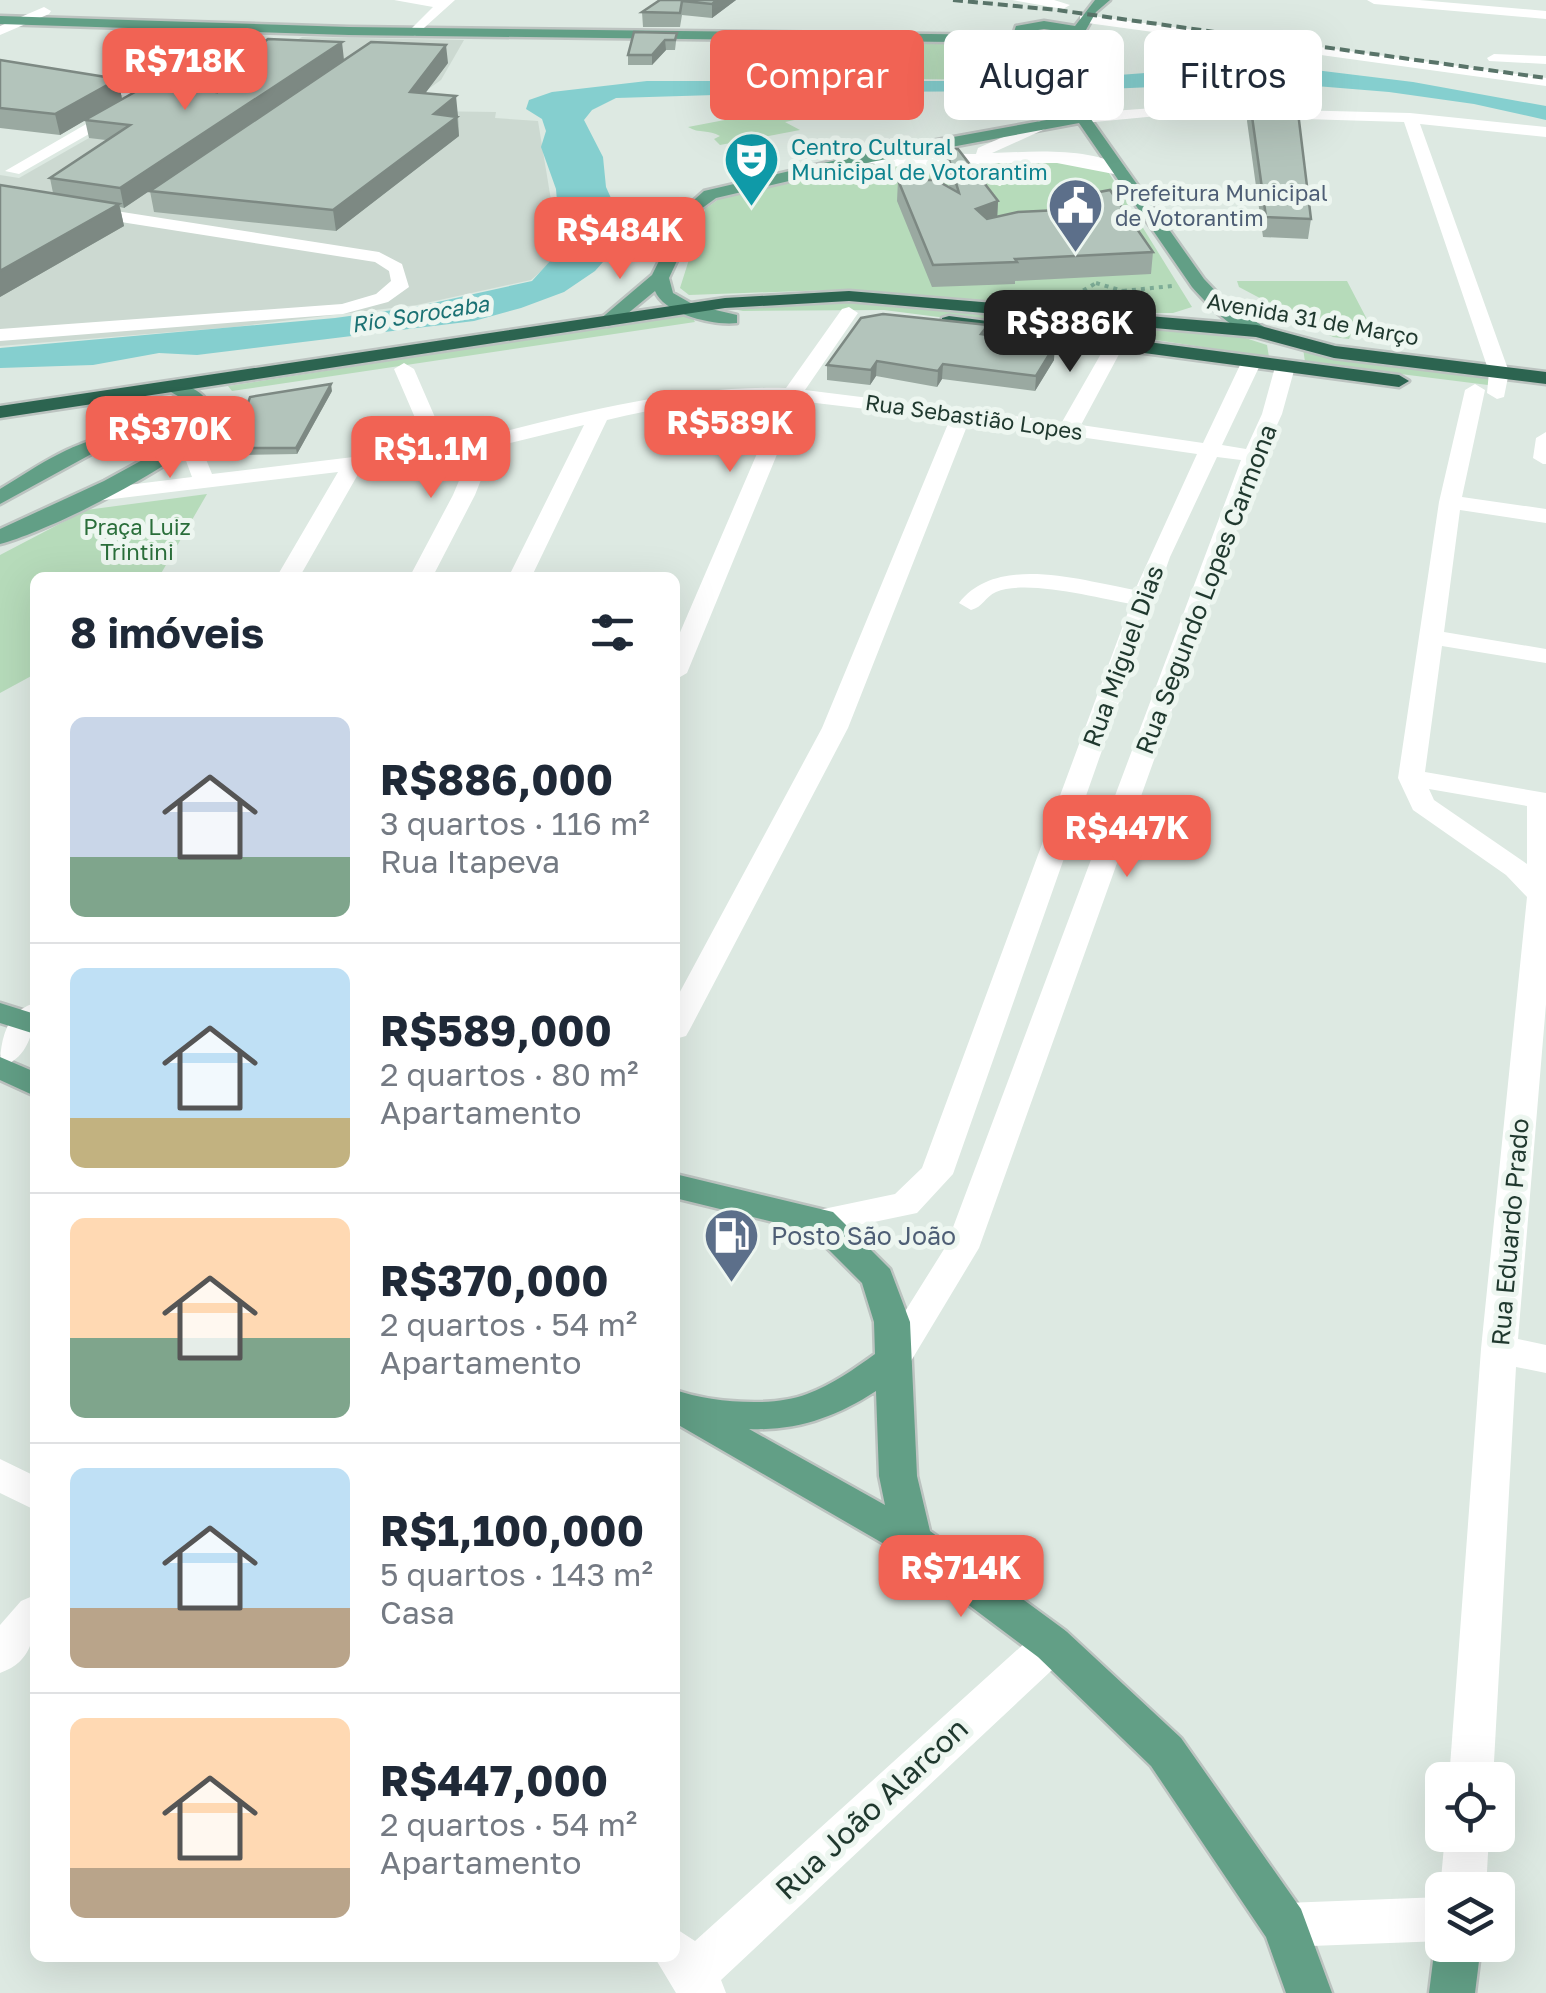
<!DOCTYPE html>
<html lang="pt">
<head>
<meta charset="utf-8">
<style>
  :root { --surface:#fff; --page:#f6f6f7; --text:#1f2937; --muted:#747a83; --line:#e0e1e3; --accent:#f16354 }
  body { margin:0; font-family:"Golos Text",sans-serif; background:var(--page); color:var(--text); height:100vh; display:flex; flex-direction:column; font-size:38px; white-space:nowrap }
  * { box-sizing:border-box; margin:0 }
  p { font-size:32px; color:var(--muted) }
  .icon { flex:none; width:55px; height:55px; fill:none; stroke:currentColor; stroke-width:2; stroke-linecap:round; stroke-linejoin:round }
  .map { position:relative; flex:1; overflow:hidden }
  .details { position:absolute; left:30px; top:572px; width:650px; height:1390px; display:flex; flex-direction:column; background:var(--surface); border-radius:15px; box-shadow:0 10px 40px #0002 }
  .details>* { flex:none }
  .top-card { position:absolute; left:710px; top:30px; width:685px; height:90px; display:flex; gap:20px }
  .fabs { position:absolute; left:1425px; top:1762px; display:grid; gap:20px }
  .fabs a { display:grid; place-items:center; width:90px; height:90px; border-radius:15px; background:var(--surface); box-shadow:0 10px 40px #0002; font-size:50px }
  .price { position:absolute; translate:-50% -85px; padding:0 22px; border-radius:20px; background:var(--accent); color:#fff; font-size:32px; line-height:65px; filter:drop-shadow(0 2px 5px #0008) }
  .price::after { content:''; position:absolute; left:50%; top:60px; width:30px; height:22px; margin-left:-15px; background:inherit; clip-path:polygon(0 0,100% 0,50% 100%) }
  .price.current { background:#222; color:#fff }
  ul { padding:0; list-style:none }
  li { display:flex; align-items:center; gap:30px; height:250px; padding:0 40px }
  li+li { border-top:2px solid var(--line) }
  li span { display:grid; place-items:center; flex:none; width:280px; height:200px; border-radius:15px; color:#555 }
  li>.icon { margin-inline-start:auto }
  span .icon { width:120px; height:120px; fill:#fffc; stroke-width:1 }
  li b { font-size:42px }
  h2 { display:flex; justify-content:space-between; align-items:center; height:120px; padding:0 40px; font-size:42px }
  .tag { padding:0 35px; border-radius:15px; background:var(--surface); box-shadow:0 10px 40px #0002; font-size:35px; line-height:90px }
  .tag.current { background:var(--accent); color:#fff }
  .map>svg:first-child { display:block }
</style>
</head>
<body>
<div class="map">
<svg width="1546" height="1993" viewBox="0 0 1546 1993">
  <rect width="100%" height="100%" fill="#dde9e2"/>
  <path fill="#ccd9d1" d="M302,37L464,40L441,80L406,105L423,111L496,112L495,118L538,121L559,249L547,266L531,280L417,305L234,327L0,346V175L19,178L173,90L199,95Z"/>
  <path fill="#b6dbba" d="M1025,41L1052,61L1058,80L899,79L890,42Z
    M813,110L823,114L785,122L800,130L720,145L714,139L720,136C709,129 699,134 688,127L767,112L776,117Z
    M1032,159L1091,165L1109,173L1192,307L1173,313H1140L830,290L689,295L680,288L705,209L723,196L879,161L932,167Z
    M1237,281H1347L1372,329L1354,327L1349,339L1333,337L1239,287Z
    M865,300L1133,321L1117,327L1109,339L884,310L743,311L724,307Z
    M690,314L695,322L232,391L228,386Z
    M1158,329L1233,334L1267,345L1269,357L1149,339L1146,333Z
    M1303,348L1343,359L1490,378L1488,385L1305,362Z
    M207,494L159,577L35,578V674L0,693V555L86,510Z"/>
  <path fill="#85cfcf" d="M1265,64L1413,82L1546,106V120L1474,104L1389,92L1268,82L1061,91L811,92L616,98L592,110L584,120L603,157L606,187L619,216V244L595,271L564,292L521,308L474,321L197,355L159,353L93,365L0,368V348L335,318L415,307L532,281L561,249L556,189L541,147L546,131L542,119L526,109L529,100L552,92L647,81H1039Z"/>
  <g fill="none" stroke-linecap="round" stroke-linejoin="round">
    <defs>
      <path id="major" d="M1095,0H1110L1096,12L1082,37L1053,46L1073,62L1081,105L1204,279L1225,301L1264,327V335C1238,338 1208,305 1192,287L1079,123L871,162L716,198L701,209L669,278L673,293L694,305L737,315V323C714,326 664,314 655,291L615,324L608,326L599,320L652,275L686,207L704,191L871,152L1074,115L1067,105L1059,64L1029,43L349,35L0,24V16L349,27L1013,35L1016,26L1044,21L1075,26ZM1044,29L1065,32L1068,34L1048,38L1026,32Z
        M174,382C199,388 210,397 217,423C187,462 50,531 0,544V529L104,481L168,446L131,445L95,452L0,504V489C40,465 74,439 122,434C143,431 166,437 186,433L197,422L190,403L164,388Z
        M0,1003L35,1014V1034L0,1023Z
        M0,1057L35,1072V1096L0,1080Z
        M675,1174L833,1212L890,1269L910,1322L917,1476L930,1531L1066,1631L1181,1738L1301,1909L1332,1993H1286L1266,1937L1151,1766L1038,1657L898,1552L675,1423V1390C710,1402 771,1408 807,1394C832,1385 854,1369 875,1354L874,1322L862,1283L810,1231L675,1198ZM876,1391L879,1476L885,1505L749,1429C797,1431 836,1417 876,1391Z
        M1442,1929V1945H1481L1475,1993H1429L1435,1945Z"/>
      <path id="highway" d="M849,291L1257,325L1335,346L1546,372V384L1334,358L1256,337L849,301L725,308L0,418V406L725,298Z
        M949,316L1399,375L1409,381L1399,387L942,326V318Z"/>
    </defs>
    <use href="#major" stroke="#bcc3c0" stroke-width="5"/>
    <use href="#highway" stroke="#bcc3c0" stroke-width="5"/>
    <path stroke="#7ead97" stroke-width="4" stroke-dasharray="4 5" stroke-linecap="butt" d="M1096,283L1123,291L1106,301L1079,293Z
      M1123,291L1172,286"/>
    <path fill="#fff" fill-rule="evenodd" d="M394,0H455L415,36L408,32L433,7Z
      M1012,0H1054L1070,5L1063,9Z
      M1367,0H1419L1546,11V19L1374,4Z
      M44,7L51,11L49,14L0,35V26Z
      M1085,15L1546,78V86L1080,22V16Z
      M224,24L236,27L222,38L282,48L275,52L211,45L167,67L225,75L230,76V82L153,73L125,87L152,92V98L19,174L5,171L133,97L0,74V66L108,84L204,38Z
      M1494,54L1546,56V64L1489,61L1487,58Z
      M1168,107L1410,113L1546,127V137L1420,124L1509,372L1504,397L1497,399L1487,393L1489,372L1404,122L1168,115L1084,123L1076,118L1084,113Z
      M1040,121L1045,123V129L992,153C1032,152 1093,146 1127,170L1119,175L1057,163H994L1008,181L1000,186L994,184L979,164C950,165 882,173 860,158L868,153L976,154L978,148Z
      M0,193L379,252L402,264L409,287L388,302L343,314L0,341V329L342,304L376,294L391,281L389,271L375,262L0,203Z
      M849,307L858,313L805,390L1062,422L1106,345L1115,339L1124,345L1081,425L1203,443L1241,363L1251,357L1261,363L1222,445L1246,449L1262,414L1275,367L1285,361L1295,367L1282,414L1263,456L979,1248L905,1371L892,1375L879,1371L874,1361L946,1246L1241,460L1217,457L1170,557L953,1174L917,1213L821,1233L809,1230L804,1221L809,1212L895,1194L922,1168L1131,604C1098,598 1026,579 996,592C985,597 983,607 971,610L959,603C997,553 1083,581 1135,590L1197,454L969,421L848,728L690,1029L686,1036L675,1039V1001L822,728L950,419L799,401L687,673L675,680V644L780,400C722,398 664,406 607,420L531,578H508L584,425L494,447L475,495L432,578H409L453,495L471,452L361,469L299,578H276L338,472L88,502L77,496L88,490L192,477L179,442L189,436L199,442L212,474L428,448L394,369L404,363L414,369L447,445C560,419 670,385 786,388L842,309Z
      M1475,384L1485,390L1462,497L1546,509V523L1460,510L1444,632L1546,649V663L1442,646L1425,772L1546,793V1004L1518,1339L1546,1345V1373L1516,1367L1493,1780H1449L1481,1349L1527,897L1506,875L1413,810L1398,778L1439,502L1465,390ZM1429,789L1527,806V864L1434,800Z
      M1546,432V464H1543L1533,458L1536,438Z
      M35,1003C35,1029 29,1059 0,1067C0,1041 6,1011 35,1003Z
      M0,1459L35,1476V1510L0,1493Z
      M35,1595C35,1630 37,1660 0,1673V1625L21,1601Z
      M1052,1626L1066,1631L1072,1644L1066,1657L721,1980L726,1993H676L655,1958H675V1928L695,1941L1038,1631Z
      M1445,1835H1489L1486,1890H1442V1895L1440,1890Z
      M1442,1897V1941L1285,1947L1269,1941L1262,1925L1269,1909L1285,1903Z"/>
    <use href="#major" fill="#629f86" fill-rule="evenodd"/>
    <use href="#highway" fill="#2c6450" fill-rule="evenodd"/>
    <path stroke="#597469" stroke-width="4" stroke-dasharray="10 5" stroke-linecap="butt" d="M953,0L1057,10L1546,78"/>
  </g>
  <path fill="#9aa9a1" d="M660,0H736L712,18L682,15L680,27H643L642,12Z
    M677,33L675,50H666L652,65H628V55Z
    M0,60L118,79L122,99L217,92L344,60L124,208L120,207L124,226L0,297V185L53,193L50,178L106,140L89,138L85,120L60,135L0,128Z
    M448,63L425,93L458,116L459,136L336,231L154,212L150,191Z
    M1250,102L1311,219L1308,239L1263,237L1247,121Z
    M946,149L998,201L997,216L1072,209L1073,197L1153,252L1151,274L1015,281V284L932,287L897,201L898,180L950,188L945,170Z
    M988,325V335L1054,360L1035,391L942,379L937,387L876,376L870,385L827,380V365Z
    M332,391L297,454L233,455L232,448Z"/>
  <path fill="#7d8983" d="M717,0H736L712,18V4Z
    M665,40L666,50L652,65V55Z
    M342,42L344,60L124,208L120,188Z
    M446,45L448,63L412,111L410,92Z
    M118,79L122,99L60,135L55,114Z
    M456,96L458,116L455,118L457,117L459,136L336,231L333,210L434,114Z
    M998,201L997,222L975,230L976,209Z
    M119,204L124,226L0,297V271Z
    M1055,345L1054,360L1035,391L1036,376Z
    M877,361L876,376L870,385L871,370Z
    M943,364L942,379L937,387L938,371Z
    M331,384L332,391L297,454L296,448Z"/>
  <path fill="#b3c4bb" stroke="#7d8983" stroke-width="2.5" d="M660,0H717L712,4L682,1L680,13L642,12Z
    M634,32L677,33L675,40H665L652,55H628Z
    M268,39L342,42L120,188L50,178L130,125L85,120L151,83L217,92L221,69L230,67Z
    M371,42L446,45L410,92L456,96L434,114L457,117L333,210L150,191Z
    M0,60L118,79L55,114L0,108Z
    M1250,102L1297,104L1311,219L1266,217Z
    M946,149H958L998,201L976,209L987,219L1018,212L1080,209L1073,197L1110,190L1153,252L1015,259L1017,262L933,265L898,180H936L959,193Z
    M0,185L119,204L0,271Z
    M883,314L988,325L981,334L1055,345L1036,376L943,364L938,371L877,361L871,370L827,365L861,318Z
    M331,384L296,448H232L250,397Z"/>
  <defs>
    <symbol id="theatre-pin" viewBox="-11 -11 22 30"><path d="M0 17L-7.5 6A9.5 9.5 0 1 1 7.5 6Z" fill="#0f9aa8" stroke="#edf6f0"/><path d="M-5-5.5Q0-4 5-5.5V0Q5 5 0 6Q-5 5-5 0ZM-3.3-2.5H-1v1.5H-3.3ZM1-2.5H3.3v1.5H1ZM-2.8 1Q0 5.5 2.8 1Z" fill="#fff"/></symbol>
    <symbol id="civic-pin" viewBox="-11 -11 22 30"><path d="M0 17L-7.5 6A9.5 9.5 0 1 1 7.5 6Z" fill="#5c6f8a" stroke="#edf6f0"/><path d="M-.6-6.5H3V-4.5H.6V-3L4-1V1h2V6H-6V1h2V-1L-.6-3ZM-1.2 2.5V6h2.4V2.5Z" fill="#fff"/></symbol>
    <symbol id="fuel-pin" viewBox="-11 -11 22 30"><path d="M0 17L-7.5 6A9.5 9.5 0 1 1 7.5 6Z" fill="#5c6f8a" stroke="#edf6f0"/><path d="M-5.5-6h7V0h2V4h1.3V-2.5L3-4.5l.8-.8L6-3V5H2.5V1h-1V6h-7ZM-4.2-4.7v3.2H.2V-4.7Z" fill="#fff"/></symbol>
  </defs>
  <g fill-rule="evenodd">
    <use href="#theatre-pin" x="720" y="128" width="63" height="86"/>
    <use href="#civic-pin" x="1044" y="174" width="63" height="86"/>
    <use href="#fuel-pin" x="700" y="1204" width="63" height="86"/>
  </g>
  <g text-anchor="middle" stroke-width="10" stroke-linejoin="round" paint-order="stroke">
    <g font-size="22" fill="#0d838f" stroke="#edf6f0" text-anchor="start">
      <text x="791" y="155">Centro Cultural<tspan x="791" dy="25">Municipal de Votorantim</tspan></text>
    </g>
    <g font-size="22" fill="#4e5e75" stroke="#edf6f0" text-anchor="start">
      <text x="1115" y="201">Prefeitura Municipal<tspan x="1115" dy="25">de Votorantim</tspan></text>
    </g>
    <g font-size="22" font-style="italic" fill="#1b7173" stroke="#edf6f0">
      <text transform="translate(420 314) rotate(-9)" y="8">Rio Sorocaba</text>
    </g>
    <g font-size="22" fill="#1f382e" stroke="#edf6f0">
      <text transform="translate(1313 319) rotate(10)" y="8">Avenida 31 de Março</text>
      <text transform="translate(974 417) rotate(8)" y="8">Rua Sebastião Lopes</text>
    </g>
    <g font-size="22" fill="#2a6e3a" stroke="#edf6f0">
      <text x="137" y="535">Praça Luiz<tspan x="137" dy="25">Trintini</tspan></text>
    </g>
    <g font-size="25" fill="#1f382e" stroke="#edf6f0">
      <text transform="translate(1206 589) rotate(-69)" y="9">Rua Segundo Lopes Carmona</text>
      <text transform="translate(1123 656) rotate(-70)" y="9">Rua Miguel Dias</text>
      <text transform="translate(1510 1232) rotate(-85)" y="9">Rua Eduardo Prado</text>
    </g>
    <g font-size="25" fill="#4e5e75" stroke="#edf6f0" text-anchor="start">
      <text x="771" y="1245">Posto São João</text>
    </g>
    <g font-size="30" fill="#1f382e" stroke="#edf6f0">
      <text transform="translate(872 1809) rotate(-43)" y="10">Rua João Alarcon</text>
    </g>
  </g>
</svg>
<div class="fabs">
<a><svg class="icon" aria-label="locate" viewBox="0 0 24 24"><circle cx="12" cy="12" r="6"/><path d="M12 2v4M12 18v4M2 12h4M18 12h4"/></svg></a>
<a><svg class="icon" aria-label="layers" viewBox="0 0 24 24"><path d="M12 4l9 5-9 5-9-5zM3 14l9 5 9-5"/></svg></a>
</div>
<b class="price" style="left:185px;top:113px">R$718K</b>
<b class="price" style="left:620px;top:282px">R$484K</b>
<b class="price current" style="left:1070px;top:375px">R$886K</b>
<b class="price" style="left:730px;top:475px">R$589K</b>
<b class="price" style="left:170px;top:481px">R$370K</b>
<b class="price" style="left:431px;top:501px">R$1.1M</b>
<b class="price" style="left:1127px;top:880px">R$447K</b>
<b class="price" style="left:961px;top:1620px">R$714K</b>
<div class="top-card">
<a class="tag current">Comprar</a>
<a class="tag">Alugar</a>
<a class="tag">Filtros</a>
</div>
<section class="details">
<h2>8 imóveis<svg class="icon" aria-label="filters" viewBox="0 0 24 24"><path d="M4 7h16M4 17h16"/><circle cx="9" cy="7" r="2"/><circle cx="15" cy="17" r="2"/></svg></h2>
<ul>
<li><span style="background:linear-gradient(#c9d6e8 70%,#7fa58c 0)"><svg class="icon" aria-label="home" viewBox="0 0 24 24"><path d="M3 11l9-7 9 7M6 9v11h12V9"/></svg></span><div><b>R$886,000</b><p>3 quartos · 116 m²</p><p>Rua Itapeva</p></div></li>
<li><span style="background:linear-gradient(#bfe0f5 75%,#c2b280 0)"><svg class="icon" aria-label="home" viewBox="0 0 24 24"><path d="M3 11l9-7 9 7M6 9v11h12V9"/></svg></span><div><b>R$589,000</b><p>2 quartos · 80 m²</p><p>Apartamento</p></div></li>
<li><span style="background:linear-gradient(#ffd9b3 60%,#7fa58c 0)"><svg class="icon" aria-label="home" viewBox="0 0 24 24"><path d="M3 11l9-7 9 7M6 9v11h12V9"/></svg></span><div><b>R$370,000</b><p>2 quartos · 54 m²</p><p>Apartamento</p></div></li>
<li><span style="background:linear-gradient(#bfe0f5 70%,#b9a48a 0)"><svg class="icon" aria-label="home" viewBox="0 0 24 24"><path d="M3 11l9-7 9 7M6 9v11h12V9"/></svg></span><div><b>R$1,100,000</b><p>5 quartos · 143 m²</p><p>Casa</p></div></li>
<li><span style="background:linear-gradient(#ffd9b3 75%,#b9a48a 0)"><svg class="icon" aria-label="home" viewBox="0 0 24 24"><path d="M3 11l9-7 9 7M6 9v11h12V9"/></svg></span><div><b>R$447,000</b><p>2 quartos · 54 m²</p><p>Apartamento</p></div></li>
</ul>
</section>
</div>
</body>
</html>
